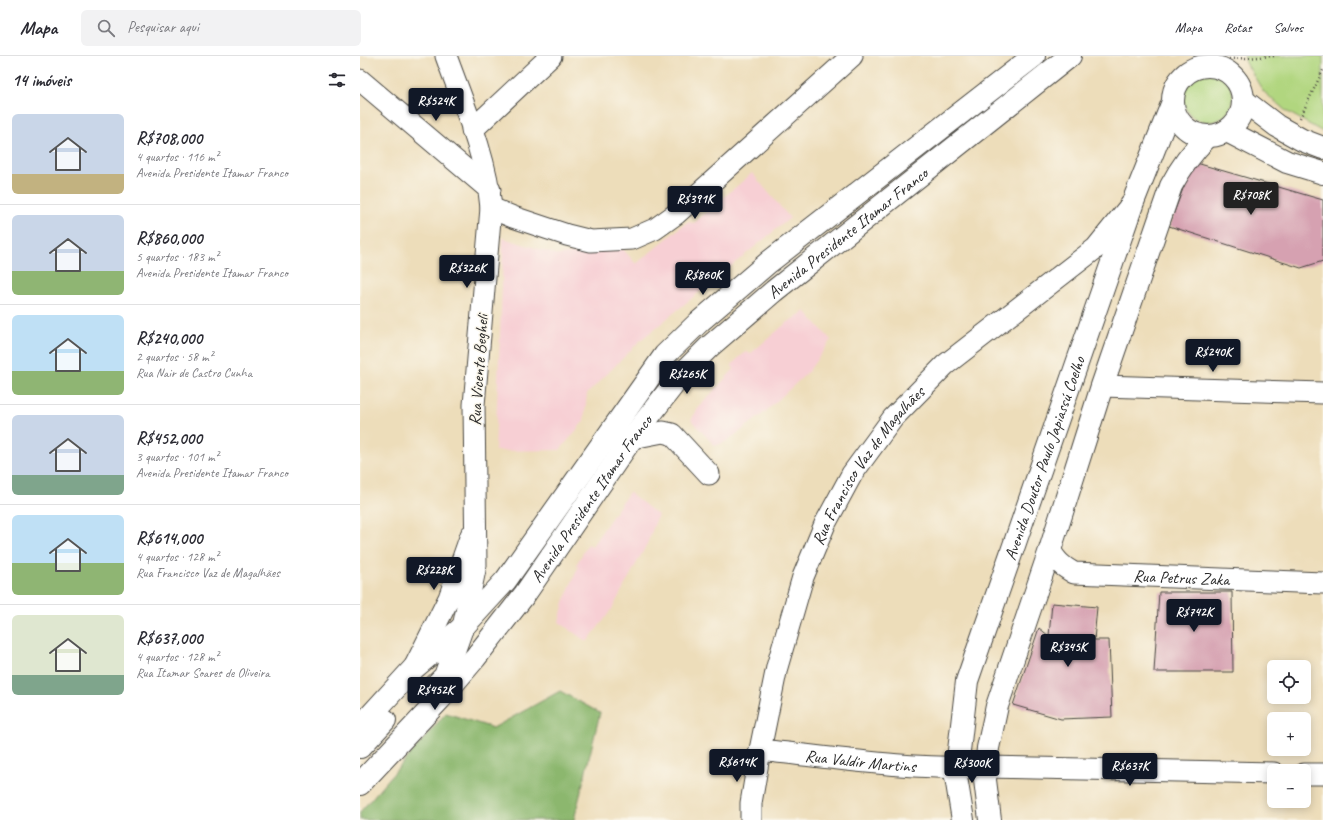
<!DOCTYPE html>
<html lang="pt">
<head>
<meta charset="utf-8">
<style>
  :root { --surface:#fff; --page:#f2f2f3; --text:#2b2b33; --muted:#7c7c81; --line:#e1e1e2; --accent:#111827 }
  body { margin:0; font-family:Caveat,sans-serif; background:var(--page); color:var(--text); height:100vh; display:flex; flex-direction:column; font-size:15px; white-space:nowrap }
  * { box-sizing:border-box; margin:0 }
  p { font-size:13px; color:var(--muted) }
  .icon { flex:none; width:22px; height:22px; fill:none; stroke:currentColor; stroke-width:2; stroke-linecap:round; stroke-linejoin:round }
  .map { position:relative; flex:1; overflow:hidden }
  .drawer { display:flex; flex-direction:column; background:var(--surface); width:360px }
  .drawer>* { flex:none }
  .tools { position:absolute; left:907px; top:604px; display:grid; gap:8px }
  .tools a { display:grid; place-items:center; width:44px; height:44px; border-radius:6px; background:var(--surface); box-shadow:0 2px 10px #0003; font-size:20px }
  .price { position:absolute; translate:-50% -34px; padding:0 9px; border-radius:4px; background:var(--accent); color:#fff; font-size:13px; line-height:26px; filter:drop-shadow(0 1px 2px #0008) }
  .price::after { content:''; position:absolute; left:50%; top:24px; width:12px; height:9px; margin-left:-6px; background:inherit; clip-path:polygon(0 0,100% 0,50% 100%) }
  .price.active { background:#222; color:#fff }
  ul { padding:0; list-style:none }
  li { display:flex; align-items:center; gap:12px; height:100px; padding:0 12px }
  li+li { border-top:1px solid var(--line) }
  li span { display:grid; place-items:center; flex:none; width:112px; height:80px; border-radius:6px; color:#555 }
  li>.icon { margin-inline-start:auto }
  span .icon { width:48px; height:48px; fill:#fffc; stroke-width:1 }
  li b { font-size:17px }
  h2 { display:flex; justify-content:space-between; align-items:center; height:48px; padding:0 12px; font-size:17px }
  header { display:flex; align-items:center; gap:24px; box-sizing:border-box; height:56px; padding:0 20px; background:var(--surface); border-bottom:1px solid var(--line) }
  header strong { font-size:19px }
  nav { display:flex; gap:22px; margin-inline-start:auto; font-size:14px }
  .search { width:280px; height:36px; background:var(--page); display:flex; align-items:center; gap:10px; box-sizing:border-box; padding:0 14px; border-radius:6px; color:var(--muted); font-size:15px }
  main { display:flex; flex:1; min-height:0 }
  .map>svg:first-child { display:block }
</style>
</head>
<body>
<header>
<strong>Mapa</strong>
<div class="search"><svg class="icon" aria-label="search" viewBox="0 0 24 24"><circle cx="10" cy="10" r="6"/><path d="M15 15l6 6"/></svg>Pesquisar aqui</div>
<nav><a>Mapa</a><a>Rotas</a><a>Salvos</a></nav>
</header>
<main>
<section class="drawer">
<h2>14 imóveis<svg class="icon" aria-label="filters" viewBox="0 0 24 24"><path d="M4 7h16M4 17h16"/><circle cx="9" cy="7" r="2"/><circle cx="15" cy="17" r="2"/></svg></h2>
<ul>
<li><span style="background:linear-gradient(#c9d6e8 75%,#c2b280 0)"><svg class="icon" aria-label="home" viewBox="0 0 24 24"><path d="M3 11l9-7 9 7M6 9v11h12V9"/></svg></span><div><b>R$708,000</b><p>4 quartos · 116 m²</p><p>Avenida Presidente Itamar Franco</p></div></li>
<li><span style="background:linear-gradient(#c9d6e8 70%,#8fb573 0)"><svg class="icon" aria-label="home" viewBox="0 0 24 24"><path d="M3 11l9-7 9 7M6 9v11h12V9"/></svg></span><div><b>R$860,000</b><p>5 quartos · 183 m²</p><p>Avenida Presidente Itamar Franco</p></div></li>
<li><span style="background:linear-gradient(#bfe0f5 70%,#8fb573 0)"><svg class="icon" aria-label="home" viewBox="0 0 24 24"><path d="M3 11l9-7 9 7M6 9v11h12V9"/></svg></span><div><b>R$240,000</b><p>2 quartos · 58 m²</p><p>Rua Nair de Castro Cunha</p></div></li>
<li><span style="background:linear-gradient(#c9d6e8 75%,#7fa58c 0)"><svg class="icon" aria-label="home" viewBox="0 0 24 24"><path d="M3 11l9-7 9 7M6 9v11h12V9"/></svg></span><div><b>R$452,000</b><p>3 quartos · 101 m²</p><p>Avenida Presidente Itamar Franco</p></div></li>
<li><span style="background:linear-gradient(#bfe0f5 60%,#8fb573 0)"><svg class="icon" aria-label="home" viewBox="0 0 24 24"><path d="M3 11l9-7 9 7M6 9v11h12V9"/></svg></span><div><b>R$614,000</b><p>4 quartos · 128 m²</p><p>Rua Francisco Vaz de Magalhães</p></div></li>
<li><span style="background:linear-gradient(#dfe7d0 75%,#7fa58c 0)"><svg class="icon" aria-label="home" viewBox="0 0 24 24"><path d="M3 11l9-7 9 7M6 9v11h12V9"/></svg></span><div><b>R$637,000</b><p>4 quartos · 128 m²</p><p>Rua Itamar Soares de Oliveira</p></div></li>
</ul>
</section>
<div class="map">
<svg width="963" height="764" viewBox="0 0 963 764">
  <rect width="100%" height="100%" fill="#fbf7ec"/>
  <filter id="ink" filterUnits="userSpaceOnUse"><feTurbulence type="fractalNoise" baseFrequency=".025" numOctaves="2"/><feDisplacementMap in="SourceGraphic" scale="8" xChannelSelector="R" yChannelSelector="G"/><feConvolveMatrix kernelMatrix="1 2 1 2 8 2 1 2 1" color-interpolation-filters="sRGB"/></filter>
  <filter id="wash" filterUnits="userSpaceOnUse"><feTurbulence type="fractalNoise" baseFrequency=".012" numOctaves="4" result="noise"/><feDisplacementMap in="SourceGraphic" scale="16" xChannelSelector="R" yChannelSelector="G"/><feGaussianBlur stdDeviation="0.9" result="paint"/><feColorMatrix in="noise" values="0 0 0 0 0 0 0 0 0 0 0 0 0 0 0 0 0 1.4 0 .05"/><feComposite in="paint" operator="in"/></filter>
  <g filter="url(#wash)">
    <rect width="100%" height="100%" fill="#edddba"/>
    <path fill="#f7cfd4" d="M392,117L430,162L282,283L227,338L224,365L200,394L135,395L142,230L143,182L198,199L262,192L276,208L327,166L334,167Z
      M445,255L471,284L448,316L403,358L367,385L355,390L331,364L339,351L374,313L371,309L386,295L390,298L425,268Z
      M269,436L298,459L287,488L252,553L227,586L199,566L204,546L218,511L216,509L228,488L232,490Z"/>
    <path fill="#b1d67f" stroke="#6e8055" d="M884,0H963V76L926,55L903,35L886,7Z
      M823 41a25 25 0 1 1 50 0a25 25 0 1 1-50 0Z"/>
    <path fill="#8cb76e" stroke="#5c714c" d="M200,635L240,657L214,764H0V756L86,657L133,672Z"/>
    <g id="blocks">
      <path fill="#d6a1b1" d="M833,106L963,144V205L941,212L809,170Z
        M799,536H872L873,616H794Z
        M692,547L737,551L734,584H749L752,661L701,663L653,649L679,572L689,580Z"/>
    </g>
  </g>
  <g filter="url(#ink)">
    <use href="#blocks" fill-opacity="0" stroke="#484640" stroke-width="1"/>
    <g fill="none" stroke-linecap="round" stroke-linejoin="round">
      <defs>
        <g id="minor">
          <path d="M86,0C103,47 127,102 131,152L114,349L116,509L103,571"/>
          <path d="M0,24L130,134"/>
          <path d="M112,74L191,0"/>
          <path d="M131,152L153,161L207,179L231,185L272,183L295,173L316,158L492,0"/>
          <path d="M742,330L963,337"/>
          <path d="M272,382L303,376L312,378L349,418"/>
          <path id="s1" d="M690,494C697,506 702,510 714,517L963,527"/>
          <path d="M54,612L89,542L111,479"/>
          <path id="s2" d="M400,694C475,702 551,714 627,711L914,717"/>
          <path d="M944,718H963"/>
          <path id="s3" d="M391,764V747L400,694L417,611L443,521L465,468L492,418L533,362L585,309L736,192L770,150"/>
        </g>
        <g id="major">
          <circle cx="848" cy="45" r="35"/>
          <path d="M883,44L917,70L942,84L963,92"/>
          <path d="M867,75L927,106L963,117"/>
          <path d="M72,633L85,620L102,572"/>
          <path d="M0,671L54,612L103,571L146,524L305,299L339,266L409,206L674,0"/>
          <path d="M0,691L25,664"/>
          <path id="s4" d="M0,728L80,643L115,602L165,538L272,382L321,319L349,291L414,235L710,0"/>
          <path id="s5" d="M603,764L596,721L607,625L773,146L812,48"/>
          <path d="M630,764L625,724L628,692L637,650L690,494L742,330L811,130C821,111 832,96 847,81"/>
        </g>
      </defs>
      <use href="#minor" stroke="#484640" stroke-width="23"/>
      <use href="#major" stroke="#484640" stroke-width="24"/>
      <path stroke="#484640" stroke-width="2.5" stroke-dasharray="1 3" stroke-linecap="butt" d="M869,3L915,0
        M940,62L963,14"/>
      <use href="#minor" stroke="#fff" stroke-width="21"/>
      <use href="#major" stroke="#fff" stroke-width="22"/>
    </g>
  </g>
  <g text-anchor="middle" stroke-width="3" stroke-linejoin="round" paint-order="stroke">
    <g font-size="17" fill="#2b2b2b" stroke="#fbf7ec">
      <text dy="6" stroke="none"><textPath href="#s4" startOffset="740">Avenida Presidente Itamar Franco</textPath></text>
      <text transform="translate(118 314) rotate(-86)" y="6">Rua Vicente Begheli</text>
      <text dy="6" stroke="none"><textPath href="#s5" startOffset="376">Avenida Doutor Paulo Japiassú Coelho</textPath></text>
      <text dy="6" stroke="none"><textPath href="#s3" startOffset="379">Rua Francisco Vaz de Magalhães</textPath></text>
      <text dy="6" stroke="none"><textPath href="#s4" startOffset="368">Avenida Presidente Itamar Franco</textPath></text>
      <text dy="6" stroke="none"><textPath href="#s1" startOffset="141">Rua Petrus Zaka</textPath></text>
      <text dy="6" stroke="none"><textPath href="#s2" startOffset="101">Rua Valdir Martins</textPath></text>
    </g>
  </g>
</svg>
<div class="tools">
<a><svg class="icon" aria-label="locate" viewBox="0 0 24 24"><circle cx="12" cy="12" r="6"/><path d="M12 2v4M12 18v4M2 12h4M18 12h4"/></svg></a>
<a>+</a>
<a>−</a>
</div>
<b class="price" style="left:76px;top:66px">R$524K</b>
<b class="price active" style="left:891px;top:160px">R$708K</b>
<b class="price" style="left:335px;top:164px">R$391K</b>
<b class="price" style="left:107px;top:233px">R$326K</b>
<b class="price" style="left:343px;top:240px">R$860K</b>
<b class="price" style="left:853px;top:317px">R$240K</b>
<b class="price" style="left:327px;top:339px">R$265K</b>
<b class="price" style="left:74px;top:535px">R$228K</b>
<b class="price" style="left:834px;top:577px">R$742K</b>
<b class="price" style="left:708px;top:612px">R$345K</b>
<b class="price" style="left:75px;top:655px">R$452K</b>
<b class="price" style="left:377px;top:727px">R$614K</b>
<b class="price" style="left:612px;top:728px">R$300K</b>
<b class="price" style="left:770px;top:731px">R$637K</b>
</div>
</main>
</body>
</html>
